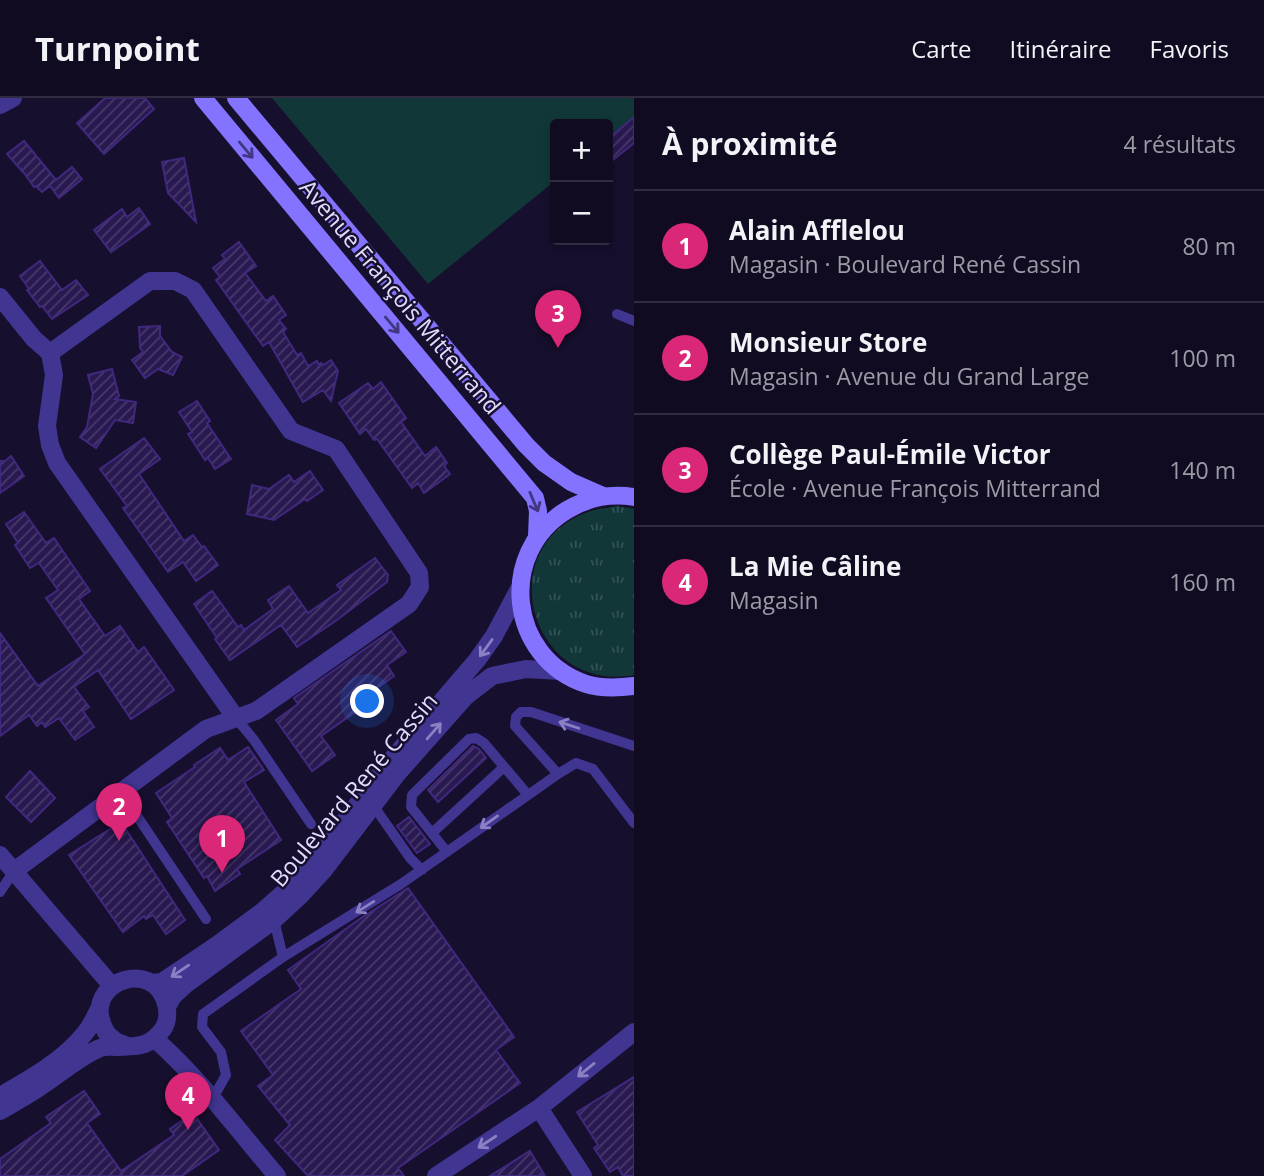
<!DOCTYPE html>
<html lang="fr">
<head>
<meta charset="utf-8">
<style>
	:root { --surface:#110b22; --page:#1a142a; --text:#f1f3f6; --muted:#9c9ba5; --line:#302b40; --accent:#db2777 }
	body { margin:0; font-family:"Open Sans",sans-serif; background:var(--page); color:var(--text) }
	.controls { position:absolute; right:21px; top:21px; display:grid; overflow:hidden; border-radius:7px; box-shadow:0 4px 10px #0003 }
	.controls button { width:63px; height:63px; display:grid; place-items:center; padding:0; border:0; border-bottom:2px solid var(--line); background:var(--surface); color:var(--text); font:35px sans-serif }
	.you { position:absolute; left:368px; top:604px; width:24px; height:24px; margin:-18px; border:5px solid #fff; border-radius:50%; background:#1a73e8; box-shadow:0 0 0 10px #1a73e833 }
	.badge { display:grid; place-items:center; width:46px; height:46px; border-radius:50%; background:var(--accent); color:#fff; font-size:23px; font-weight:700 }
	.pin { position:absolute; translate:-50% -58px; filter:drop-shadow(0 2px 4px #0008) }
	.pin::after { content:''; position:absolute; top:37px; width:24px; height:21px; background:inherit; clip-path:polygon(0 0,100% 0,50% 100%) }
	.list { margin:0; padding:0; list-style:none }
	h2 { display:flex; justify-content:space-between; align-items:center; height:91px; margin:0; padding:0 28px; font-size:30px }
	h2 small { font-size:23px; font-weight:400; color:var(--muted) }
	.list li { display:grid; grid-template-columns:46px 1fr auto; gap:21px; align-items:center; box-sizing:border-box; height:112px; padding:0 28px; border-top:2px solid var(--line) }
	.list b { display:block; font-size:26px; white-space:nowrap }
	.list p { margin:0; font-size:23px; white-space:nowrap; color:var(--muted) }
	.list em { font-size:23px; font-style:normal; color:var(--muted) }
	.map { position:relative; flex:none; width:634px; height:1078px; overflow:hidden }
	header { display:flex; align-items:center; gap:42px; box-sizing:border-box; height:98px; padding:0 35px; background:var(--surface); border-bottom:2px solid var(--line) }
	header strong { font-size:33px }
	nav { display:flex; gap:38px; margin-inline-start:auto; font-size:24px }
	main { display:flex }
	aside { flex:1; background:var(--surface) }
	.map>svg:first-child { display:block }
</style>
</head>
<body>
<header>
<strong>Turnpoint</strong>
<nav><a>Carte</a><a>Itinéraire</a><a>Favoris</a></nav>
</header>
<main>
<div class="map">
<svg width="634" height="1078" viewBox="0 0 634 1078">
	<defs>
		<pattern id="grass-tufts" width="24" height="20" patternUnits="userSpaceOnUse" patternTransform="scale(1.75)"><rect width="24" height="20" fill="#113739"/><path d="M3 7l-1-3M5 7V3M7 7l1-3M15 17l-1-3M17 17v-4M19 17l1-3" fill="none" stroke="#345357"/></pattern>
		<pattern id="building-hatch" width="6" height="6" patternUnits="userSpaceOnUse" patternTransform="scale(1.75)"><rect width="6" height="6" fill="#291951"/><path d="M-1 1l2-2M0 6l6-6M5 7l2-2" fill="none" stroke="#483a6b"/></pattern>
	</defs>
	<rect width="100%" height="100%" fill="#170f2e"/>
	<!-- grass -->
	<path fill="url(#grass-tufts)" d="M617 408 634 411V577C529 596 489 446 591 413 599 410 609 410 617 408Z"/>
	<!-- park -->
	<path fill="#113739" d="M272 0H634V19L608 41V26H555V83L428 186Z"/>
	<!-- building -->
	<path fill="url(#building-hatch)" stroke="#41287f" stroke-width="2" d="M105 0H145L154 11 104 56 77 25Z
		M634 19V45L608 66V41Z
		M24 43 56 82 72 69 82 81 59 100 50 88 42 94 36 88 34 89 22 72V73L7 56Z
		M184 60 196 124 168 95 162 64Z
		M139 110 150 126 111 154 94 132 122 111 127 119Z
		M239 144 256 168 245 175 266 203 273 198 286 217 279 222 286 231 283 234 297 257 301 255 308 268 317 263 319 267 321 265 323 267 331 262 338 273 331 303 323 292 303 304 269 244 263 248 216 182 220 179 213 170 225 161 222 157Z
		M40 163 62 192 76 182 88 197 52 221 42 208 40 209 27 192 29 191 20 178Z
		M160 228V238L172 254 182 259 173 277 158 271 145 280 132 262 143 254 140 250 139 229Z
		M112 271 119 298 115 301 136 304 133 325 115 322 96 350 80 339 87 329 93 296 88 277Z
		M381 284 406 320 401 324 425 358 436 349 447 365 444 368 450 376 424 395 418 385 412 390 377 341 374 342 366 331 360 336 339 305 368 285 373 291Z
		M197 303 210 323 207 325 231 361 215 371 208 360 205 362 188 336 192 334 179 314Z
		M144 340 160 361 139 376 184 443 193 437 202 449 204 448 218 467 196 483 183 464 168 474 123 410 127 408 100 371Z
		M11 358 24 378 0 395V363H5Z
		M310 373 323 392 307 403 305 401 274 422 247 416 252 387 269 391 289 377 294 384Z
		M24 414 46 445 54 440 90 493 79 501 105 538 120 528 138 554 144 549 174 592 131 621 98 572 74 589 89 609 83 613 94 629 75 642 59 620 45 629 42 624 37 628 29 617 0 638V535L38 588 85 556 46 500 58 492 39 465 30 470 15 447 18 445 6 426Z
		M375 460 388 477 387 484 337 522 297 549 281 527 230 562 215 541 217 540 194 506 212 493 238 529 241 527 244 532 273 511 268 502 289 488 308 515 341 492 337 487Z
		M391 533 406 554 387 567 394 578 360 602 364 608 321 638 335 657 312 673 276 622 298 606 294 600Z
		M473 648 479 651 486 660 438 704 428 692Z
		M248 649 264 672 244 684 281 742 237 771 240 776 215 793 207 778 204 780 167 724 172 720 156 695 195 669 194 667 220 650 228 662Z
		M30 673 55 700 31 724 6 699Z
		M409 719 430 746 417 755 397 728Z
		M121 724 185 822 166 836 153 817 146 821 144 818 123 834 69 757Z
		M408 790 514 939 496 952 520 985 398 1070 404 1078H308L275 1042 290 1027 258 988 273 977 241 933 301 891 288 872 361 820Z
		M634 979V1078H623L618 1069 610 1074 594 1050 598 1047 577 1014Z
		M84 993 100 1016 87 1025 121 1073 174 1037 170 1031 193 1015 219 1052 182 1078H0V1061L51 1025 46 1019Z
		M530 1053 545 1078H490Z"/>
	<g fill="none" stroke-linecap="round" stroke-linejoin="round">
		<!-- service -->
		<path stroke="#413592" stroke-width="10" d="M617 216 634 223
			M235 619 254 642 311 726
			M558 676 515 628 516 619 521 614H531L634 648
			M121 694 206 821
			M373 707 410 760 422 772
			M432 735 504 669
			M447 754 411 709 412 697 469 641 476 640 484 645 528 697
			M0 794 14 773
			M274 822 283 859 401 786 558 676 576 665 593 671 634 725
			M213 1000 226 977 221 954 202 929 203 916 283 859"/>
		<!-- minor -->
		<path stroke="#413592" stroke-width="18" d="M0 7 13 0
			M0 199 34 241 50 255
			M0 757 112 888
			M14 773 206 631 256 613 409 506 420 489 419 475 336 351 291 333 193 192 175 183H150L50 255 54 277 47 328 50 347 57 365 235 619
			M155 941C201 982 237 1031 277 1078
			M539 1010 583 1078
			M436 1078 539 1010 634 934"/>
		<!-- tertiary -->
		<path stroke="#413592" stroke-width="18" d="M151 885 162 884 217 847 263 813 290 789 313 765 387 667 477 562 494 538 519 491
			M167 909 173 898 185 887 274 822 300 798 323 773 397 676 466 598 492 578 526 571 561 573
			M0 998C30 981 64 962 85 935 91 928 95 919 99 911
			M0 1013C12 1006 25 999 37 991 58 978 77 960 100 950 105 948 110 949 116 949 137 948 149 950 163 931 169 922 168 910 164 900 150 865 95 881 100 918 102 927 105 936 113 941 116 944 123 946 127 948"/>
		<!-- secondary -->
		<path stroke="#8373ff" stroke-width="18" d="M203 0 535 400 538 413 537 438
			M236 0 526 347 544 365 571 384 603 398
			M634 399C611 395 587 400 567 412 497 454 508 560 586 586 602 591 618 590 634 588"/>
	</g>
	<!-- one-way arrows -->
	<defs><path id="oneway-shaft" d="M-6 0H5M1.5-3L5.5 0L1.5 3" fill="none" stroke-width="1.6" stroke-linecap="round" stroke-linejoin="round" transform="scale(1.75)"/></defs>
	<g stroke="#423782">
		<use href="#oneway-shaft" transform="translate(246 52) rotate(50)"/>
		<use href="#oneway-shaft" transform="translate(392 227) rotate(50)"/>
		<use href="#oneway-shaft" transform="translate(534 404) rotate(67)"/>
	</g>
	<g stroke="#8a80c3">
		<use href="#oneway-shaft" transform="translate(486 550) rotate(126)"/>
		<use href="#oneway-shaft" transform="translate(569 627) rotate(-162)"/>
		<use href="#oneway-shaft" transform="translate(434 633) rotate(-49)"/>
		<use href="#oneway-shaft" transform="translate(489 724) rotate(145)"/>
		<use href="#oneway-shaft" transform="translate(365 809) rotate(148)"/>
		<use href="#oneway-shaft" transform="translate(180 873) rotate(146)"/>
		<use href="#oneway-shaft" transform="translate(586 972) rotate(141)"/>
		<use href="#oneway-shaft" transform="translate(487 1044) rotate(147)"/>
	</g>
	<g text-anchor="middle" stroke-width="5" stroke-linejoin="round" paint-order="stroke">
		<!-- street labels -->
		<g font-size="23" fill="#e3dcff" stroke="#170f2e">
			<text transform="translate(400 199) rotate(50)" y="8">Avenue François Mitterrand</text>
			<text transform="translate(354 692) rotate(-50)" y="8">Boulevard René Cassin</text>
		</g>
	</g>
</svg>
<div class="controls">
<button>+</button>
<button>−</button>
</div>
<div class="you"></div>
<div class="pin badge" style="left:222px;top:775px">1</div>
<div class="pin badge" style="left:119px;top:743px">2</div>
<div class="pin badge" style="left:558px;top:250px">3</div>
<div class="pin badge" style="left:188px;top:1032px">4</div>
</div>
<aside>
<h2>À proximité<small>4 résultats</small></h2>
<ul class="list">
<li><span class="badge">1</span><div><b>Alain Afflelou</b><p>Magasin · Boulevard René Cassin</p></div><em>80 m</em></li>
<li><span class="badge">2</span><div><b>Monsieur Store</b><p>Magasin · Avenue du Grand Large</p></div><em>100 m</em></li>
<li><span class="badge">3</span><div><b>Collège Paul-Émile Victor</b><p>École · Avenue François Mitterrand</p></div><em>140 m</em></li>
<li><span class="badge">4</span><div><b>La Mie Câline</b><p>Magasin</p></div><em>160 m</em></li>
</ul>
</aside>
</main>
</body>
</html>
